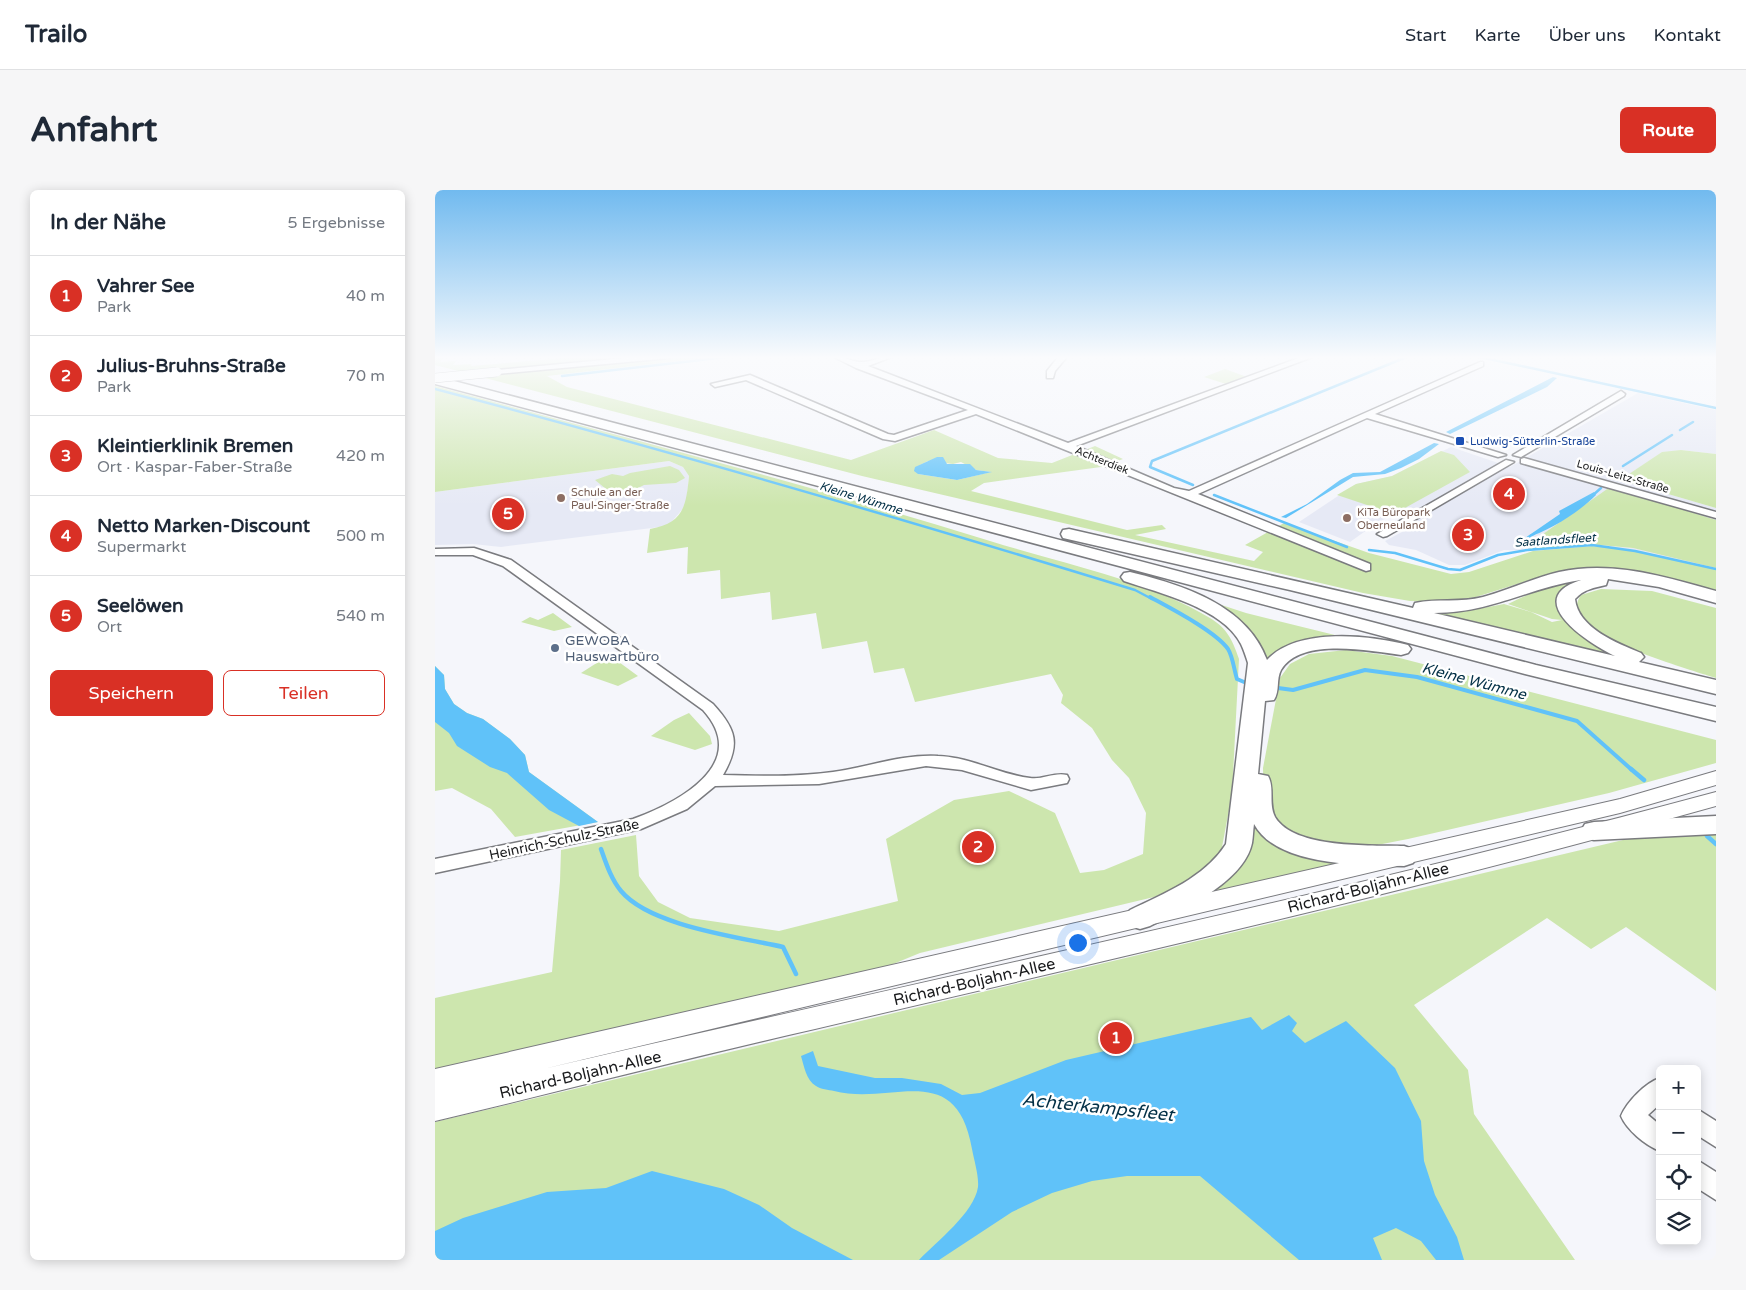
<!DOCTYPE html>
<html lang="de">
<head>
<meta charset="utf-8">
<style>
	:root { --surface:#fff; --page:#f6f6f7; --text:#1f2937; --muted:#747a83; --line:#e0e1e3; --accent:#d93025 }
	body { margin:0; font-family:"Varela Round",sans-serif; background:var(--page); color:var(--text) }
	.controls { position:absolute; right:15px; bottom:15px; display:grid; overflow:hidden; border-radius:8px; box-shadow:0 2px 12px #0003 }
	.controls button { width:45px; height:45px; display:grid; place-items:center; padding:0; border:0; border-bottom:1px solid var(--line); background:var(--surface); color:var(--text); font:25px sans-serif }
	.you { position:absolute; left:642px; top:752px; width:18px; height:18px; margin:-12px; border:4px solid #fff; border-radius:50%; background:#1a73e8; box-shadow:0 0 0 8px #1a73e833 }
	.badge { display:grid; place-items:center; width:32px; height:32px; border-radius:50%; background:var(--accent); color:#fff; font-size:16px; font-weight:700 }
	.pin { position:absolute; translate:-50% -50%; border:2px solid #fff; box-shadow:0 1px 5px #0006 }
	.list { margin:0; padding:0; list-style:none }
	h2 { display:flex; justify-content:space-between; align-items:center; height:65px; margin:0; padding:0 20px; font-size:21px }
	h2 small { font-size:16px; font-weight:400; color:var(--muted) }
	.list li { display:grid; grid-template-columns:32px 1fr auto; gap:15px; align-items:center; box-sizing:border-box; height:80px; padding:0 20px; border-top:1px solid var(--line) }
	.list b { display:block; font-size:19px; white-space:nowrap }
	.list p { margin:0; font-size:16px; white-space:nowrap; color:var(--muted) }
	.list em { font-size:16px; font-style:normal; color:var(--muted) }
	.actions { display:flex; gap:10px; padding:15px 20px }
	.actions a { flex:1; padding:11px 0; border:1px solid var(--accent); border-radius:8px; text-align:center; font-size:18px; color:var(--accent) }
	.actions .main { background:var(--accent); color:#fff }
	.icon { flex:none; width:28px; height:28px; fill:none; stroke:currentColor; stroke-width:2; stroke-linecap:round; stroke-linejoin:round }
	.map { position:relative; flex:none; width:1281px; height:1070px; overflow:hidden; border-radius:8px }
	header { display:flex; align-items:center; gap:30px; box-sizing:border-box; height:70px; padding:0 25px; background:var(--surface); border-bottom:1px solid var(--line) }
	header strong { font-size:24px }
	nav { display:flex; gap:28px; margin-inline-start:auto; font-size:18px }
	.intro { display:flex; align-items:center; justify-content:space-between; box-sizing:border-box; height:120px; padding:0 30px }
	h1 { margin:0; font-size:35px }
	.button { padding:12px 22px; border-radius:8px; background:var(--accent); color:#fff; font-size:18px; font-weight:700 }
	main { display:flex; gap:30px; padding:0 30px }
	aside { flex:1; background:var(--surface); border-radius:8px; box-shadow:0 2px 12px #0003 }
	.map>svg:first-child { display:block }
</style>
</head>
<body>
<header>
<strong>Trailo</strong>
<nav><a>Start</a><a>Karte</a><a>Über uns</a><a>Kontakt</a></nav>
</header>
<div class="intro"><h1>Anfahrt</h1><a class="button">Route</a></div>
<main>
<aside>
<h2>In der Nähe<small>5 Ergebnisse</small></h2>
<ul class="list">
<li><span class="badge">1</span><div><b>Vahrer See</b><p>Park</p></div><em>40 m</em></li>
<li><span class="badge">2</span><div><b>Julius-Bruhns-Straße</b><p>Park</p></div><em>70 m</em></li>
<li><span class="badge">3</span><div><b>Kleintierklinik Bremen</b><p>Ort · Kaspar-Faber-Straße</p></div><em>420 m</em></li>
<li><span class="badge">4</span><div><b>Netto Marken-Discount</b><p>Supermarkt</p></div><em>500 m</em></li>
<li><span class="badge">5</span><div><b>Seelöwen</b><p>Ort</p></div><em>540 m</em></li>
</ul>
<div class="actions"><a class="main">Speichern</a><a>Teilen</a></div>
</aside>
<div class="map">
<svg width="1281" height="1070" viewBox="0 0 1281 1070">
	<rect width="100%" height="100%" fill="#f5f6fb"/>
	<!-- built -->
	<path fill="#e6e9f5" d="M1203 203 1281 220V264L1246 260 1186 290 1281 318V333H1126L1091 356 1096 359 1153 354 1198 358 1246 368 1281 378V379L1199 360 1157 356 1098 361 1069 360 1030 375H1014L981 360 954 355 950 351 986 332 961 324 943 332 915 352 864 332 921 294 957 286 1016 257 1075 277Z
		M234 271 248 277 254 286 251 315 233 336 66 357 38 354 0 355V302Z"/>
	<!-- green -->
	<path fill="#cde6ae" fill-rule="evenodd" d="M10 166 5 172 21 171 18 175 37 174 36 176 152 166H275L276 167 112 186 132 197 416 270 499 240 563 268 617 273 660 256 688 269 666 277 549 293 536 301 692 340 727 335 731 339 700 345 819 371 828 362 810 355 849 333 934 363 1016 384 1034 382 1098 361 1157 356 1199 360 1281 379V404L1146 379 1111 385 1041 407 1008 412 975 411 928 403 427 286 0 175V167ZM493 271 518 274 526 272 541 280 556 282 522 290 483 284 485 275Z
		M790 179 812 187 791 194 769 187Z
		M0 196C185 246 371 294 555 351 623 372 715 391 775 428 792 438 798 451 804 469L797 604 784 673 757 692 719 707 485 763 446 779 0 880V808L117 782 125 691 126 660 201 645 204 686 223 712 255 728 344 741 463 711 451 649 519 610 574 601 620 623 645 683 669 680 708 664 711 623 694 588 677 570 657 538 626 513 628 505 616 484 480 512 469 478 439 483 432 451 387 459 381 423 337 430 335 402 286 409 285 380 252 384 253 357 212 363 215 339C249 333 251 316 254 286L248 277 234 271 0 302Z
		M1246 260 1281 264V318L1185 290 1227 262Z
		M1006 261 1019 265 1035 282 959 324 902 305 921 294 957 286Z
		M235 276 244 280 250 288 241 293 209 295 199 300 186 301 171 299 160 290 177 284 188 286 195 283Z
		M1175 297 1281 330V378L1198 358 1153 354 1096 359 1091 356Z
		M1154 389C1105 403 1126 430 1155 452 1167 460 1183 466 1197 472L991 424 1027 422 1069 414 1096 422 1117 432 1127 430 1117 429 1073 414C1102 400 1121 391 1154 389Z
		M1166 399 1217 401 1281 418V488C1249 478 1172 455 1150 432 1141 424 1139 415 1146 405Z
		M762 407 811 423 912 448 833 473 820 450Z
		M118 423 137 437 119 441 86 432 95 427 103 430Z
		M911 460 957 466 1281 550V573L1174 603 973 649 937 656H872L829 621 828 578 845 488 855 474 874 464Z
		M171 467 175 469 177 467 203 486 183 496 146 483Z
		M0 476 9 485 10 499 19 514 32 523 48 529 75 549 90 565 94 582 163 632 80 647 56 619 17 598 0 601Z
		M254 523 275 546 277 554 260 560 216 546 239 530Z
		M816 625 824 640 846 657 929 667 762 707Z
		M1260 644 1281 645V801L1191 737 1156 759 1112 728 979 815 1033 880 1039 924 1140 1070H0V932L1188 650 1215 645Z"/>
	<!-- water -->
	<path fill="#60c2f9" d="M1118 187 1122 188 1112 197 1015 244 1011 242Z
		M999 253 1004 254 984 269 966 278 950 284 918 287 851 328 846 327 872 314 905 290 918 283 945 282Z
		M502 267H508L512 274H535L541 280 557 282 522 290 483 284 479 281 480 277Z
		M1159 302 1161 305C1144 322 1115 341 1090 348L1125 324 1124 321Z
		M0 476 9 485 10 499 19 514 32 523 48 529 75 549 90 565 94 582 163 632 144 636 114 620 72 583 55 577 22 556 14 543 0 532Z
		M854 825 862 833 857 841 870 853 911 831 960 878 986 931 989 971 1000 1005 1022 1047 1029 1070H1001L986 1051 961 1038 938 1048 947 1070H864L765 986H692L657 991 617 1003 577 1022 504 1070H484C502 1051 539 1023 543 997 544 986 539 970 537 959 521 868 457 916 399 901 394 900 385 899 381 896 371 890 369 876 366 866L378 861 383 876 440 888H467L506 894 527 905 545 903 631 870 816 827 827 840Z
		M217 981 289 999 324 1015 357 1038 418 1070H0V1041L28 1028 112 1002 171 998Z"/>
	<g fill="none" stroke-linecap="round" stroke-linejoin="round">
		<!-- stream-far2 -->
		<path stroke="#60c2f9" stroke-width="2.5" d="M370 166H380
			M1040 166 1281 218
			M127 186 300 166
			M0 199C235 261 468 329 700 400L717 409
			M1245 240 1258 232
			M1188 276 1237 245
			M758 295 715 277 717 271 974 166
			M779 305 912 357
			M1157 306 1166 298
			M1099 344 1095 346 1100 359
			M934 360 960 363 1013 379 1025 380 1063 365 1092 360 1157 355 1200 361 1281 379"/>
		<!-- stream-far1 -->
		<path stroke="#60c2f9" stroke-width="4" d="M715 407C735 418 780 441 793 459 798 467 799 480 802 489L809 492
			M843 498 858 500 930 480 982 487 1142 531 1197 580"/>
		<!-- stream -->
		<path stroke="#60c2f9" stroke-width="4.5" d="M1196 579 1209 590
			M1272 646 1281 654
			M166 659C171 673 176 689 186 701 215 736 304 747 348 757L361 784"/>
		<defs>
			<path id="minor" d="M211 166H239L235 168 62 184 58 182 62 180Z
				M397 166C408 166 420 173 428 172 439 171 447 166 459 166L433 176 633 253 869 166H880L641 256 739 298 754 301 1045 172H1048V176L940 224 1071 265 1063 267 932 228 763 304 935 374V380L931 381 541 224 460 251 448 249 311 190 280 197 276 194 315 185 453 244 459 245 533 220 421 178Z
				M624 166 631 168 620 181 618 188H612V181Z
				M1186 201 1190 204 1189 206 1086 267 1078 265Z
				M1089 268 1281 322V328L1086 273V269Z
				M1071 270 1079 272 952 346 948 347 942 344Z
				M39 358 76 370 278 514C301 539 306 554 288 585 325 586 362 587 398 582 433 577 467 564 503 566 535 567 563 584 595 588 607 590 619 582 632 585L634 589 632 593 596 600 527 580 491 576 384 594 280 596 252 619 206 639 0 683V669L198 629C242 613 317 574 268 520L68 376 38 365H0V359Z
				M1225 888V914L1213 925 1225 935V961C1210 955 1192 940 1186 926 1192 912 1210 893 1225 888Z
				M1262 919 1281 931V957L1262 945Z
				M1262 970 1281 982V1010L1262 998Z"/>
			<path id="major" d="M1281 581V595L1185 623 108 879C499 788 893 707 1281 602V616C983 700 681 768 380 839 253 868 127 901 0 931V879L1185 609Z"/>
			<path id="highway" d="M0 186 1101 475 1281 517V531L1090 484 0 194Z
				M634 339 978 418 980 413C1002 408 1026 413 1048 407 1074 400 1098 388 1124 382 1177 370 1231 387 1281 401V413L1224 397 1173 389 1171 395C1159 398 1149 399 1140 409 1143 438 1182 453 1206 463L1209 467 1204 472 1281 490V504L855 400 628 348 626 344 628 340ZM1146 390C1085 409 1154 454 1180 466L999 423C1056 423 1093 398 1146 390Z
				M695 382C748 395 812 415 832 470 862 437 934 445 973 455L976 459 973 463 966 465C934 461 866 447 846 480 841 489 845 501 839 510L830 511 823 584 833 586C840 598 833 613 840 627 859 659 936 655 969 656L978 659 982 666 978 673 969 676C927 675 842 677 819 634 818 641 818 647 817 653 809 692 747 720 715 736L705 739 695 736 691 728 695 720C730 703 769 688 791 654L813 473C811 467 809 460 806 454 788 418 724 403 689 391L686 387 689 383Z
				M1281 626V644L1159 650 1150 648 1146 641 1150 634 1159 632Z"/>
		</defs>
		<!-- minor casing -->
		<use href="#minor" stroke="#7a7b7f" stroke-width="3"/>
		<!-- major casing -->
		<use href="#major" stroke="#7a7b7f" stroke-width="2"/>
		<!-- highway casing -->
		<use href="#highway" stroke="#7a7b7f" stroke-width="3"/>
		<!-- minor -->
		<use href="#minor" fill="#fff" fill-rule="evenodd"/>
		<!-- major -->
		<use href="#major" fill="#fff" fill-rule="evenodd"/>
		<!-- highway -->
		<use href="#highway" fill="#fff" fill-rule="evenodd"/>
		<defs>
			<path id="minor-bridge" d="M0 188 62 182"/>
		</defs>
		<!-- minor-bridge casing -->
		<use href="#minor-bridge" stroke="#7a7b7f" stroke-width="10" stroke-linecap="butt"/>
		<!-- minor-bridge -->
		<use href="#minor-bridge" stroke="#fff" stroke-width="9"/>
	</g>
	<!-- sky -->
	<linearGradient id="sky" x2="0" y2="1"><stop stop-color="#71baef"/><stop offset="0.53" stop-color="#fafbfd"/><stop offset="1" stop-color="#fafbfd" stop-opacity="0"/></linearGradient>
	<rect width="1281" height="316" fill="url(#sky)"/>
	<!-- markers -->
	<rect fill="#1a4fb4" stroke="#fff" stroke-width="2" x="1020" y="246" width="10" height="10" rx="2.5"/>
	<g fill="#8d6e63" stroke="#fff" stroke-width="2">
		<circle cx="126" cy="308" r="5"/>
		<circle cx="912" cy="328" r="5"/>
	</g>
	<circle fill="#5c6f8a" stroke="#fff" stroke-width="2" cx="120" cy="458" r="5"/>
	<g text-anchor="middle" stroke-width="5" stroke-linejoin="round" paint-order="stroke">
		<!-- far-transit labels -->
		<g font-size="11" fill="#164399" stroke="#fff" text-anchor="start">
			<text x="1035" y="255">Ludwig-Sütterlin-Straße</text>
		</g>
		<!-- far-street labels -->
		<g font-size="11" fill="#1b1c1e" stroke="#fff">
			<text transform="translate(667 270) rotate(22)" y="4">Achterdiek</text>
			<text transform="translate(1188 286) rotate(16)" y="4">Louis-Leitz-Straße</text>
		</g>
		<!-- far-education labels -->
		<g font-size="11" fill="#785e54" stroke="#fff" text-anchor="start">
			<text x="136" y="306">Schule an der<tspan x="136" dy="13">Paul-Singer-Straße</tspan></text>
			<text x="922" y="326">KiTa Büropark<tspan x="922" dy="13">Oberneuland</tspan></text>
		</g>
		<!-- far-water labels -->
		<g font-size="12" font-style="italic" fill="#033046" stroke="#fff">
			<text transform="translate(426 308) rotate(17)" y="4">Kleine Wümme</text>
			<text transform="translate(1120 350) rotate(-4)" y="4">Saatlandsfleet</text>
		</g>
		<!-- service labels -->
		<g font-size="14" fill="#4e5e75" stroke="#fff" text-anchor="start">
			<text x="130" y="455">GEWOBA<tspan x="130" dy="16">Hauswartbüro</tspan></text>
		</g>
		<!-- street labels -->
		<g font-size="14" fill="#1b1c1e" stroke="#fff">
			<text transform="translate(129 649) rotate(-12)" y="5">Heinrich-Schulz-Straße</text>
		</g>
		<!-- water labels -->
		<g font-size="15" font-style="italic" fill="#033046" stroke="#fff">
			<text transform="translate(1039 491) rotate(15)" y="5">Kleine Wümme</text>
		</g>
		<!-- near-street labels -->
		<g font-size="16" fill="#1b1c1e" stroke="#fff">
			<text transform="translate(933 697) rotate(-14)" y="6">Richard-Boljahn-Allee</text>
			<text transform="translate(539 791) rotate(-13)" y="6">Richard-Boljahn-Allee</text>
			<text transform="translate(145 884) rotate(-13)" y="6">Richard-Boljahn-Allee</text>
		</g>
		<!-- near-water labels -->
		<g font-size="18" font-style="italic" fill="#033046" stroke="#fff">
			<text transform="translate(663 917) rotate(6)" y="6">Achterkampsfleet</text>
		</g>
	</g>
</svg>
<div class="controls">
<button>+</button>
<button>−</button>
<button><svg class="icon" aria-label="locate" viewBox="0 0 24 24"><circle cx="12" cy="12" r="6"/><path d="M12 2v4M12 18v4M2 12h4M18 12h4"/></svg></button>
<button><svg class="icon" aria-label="layers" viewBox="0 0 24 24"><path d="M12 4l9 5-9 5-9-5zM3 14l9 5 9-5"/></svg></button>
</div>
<div class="you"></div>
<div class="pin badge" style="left:681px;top:848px">1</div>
<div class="pin badge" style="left:543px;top:657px">2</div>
<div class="pin badge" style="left:1033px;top:345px">3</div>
<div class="pin badge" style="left:1074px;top:304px">4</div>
<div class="pin badge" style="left:73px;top:324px">5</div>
</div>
</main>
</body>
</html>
